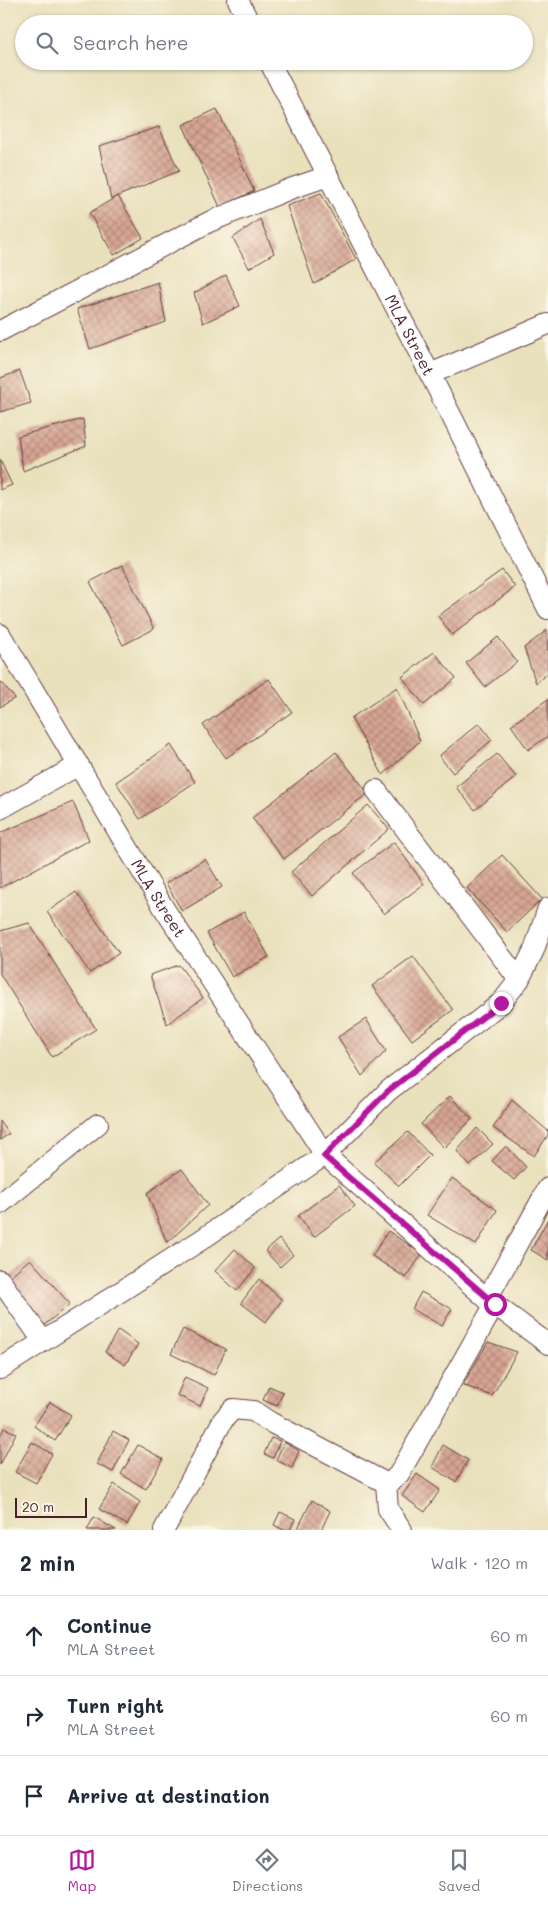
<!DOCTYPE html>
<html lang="en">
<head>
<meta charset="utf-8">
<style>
	:root { --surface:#fff; --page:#f2f2f3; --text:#1f2937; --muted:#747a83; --line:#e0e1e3; --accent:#b5179e }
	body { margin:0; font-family:Mali,sans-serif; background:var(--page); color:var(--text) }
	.scale { position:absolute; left:15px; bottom:12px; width:72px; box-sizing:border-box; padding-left:5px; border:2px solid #4a1f2b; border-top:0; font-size:14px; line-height:18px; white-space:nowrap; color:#4a1f2b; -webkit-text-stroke:4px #fcf5e5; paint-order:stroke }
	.stop { position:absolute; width:15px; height:15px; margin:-11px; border:4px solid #b5179e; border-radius:50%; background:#fff }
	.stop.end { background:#b5179e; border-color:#fff; box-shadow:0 1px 5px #0008 }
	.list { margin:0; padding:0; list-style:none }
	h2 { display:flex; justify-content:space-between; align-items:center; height:65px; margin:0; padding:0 20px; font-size:21px }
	h2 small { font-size:16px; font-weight:400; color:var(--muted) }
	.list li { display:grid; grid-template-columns:32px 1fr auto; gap:15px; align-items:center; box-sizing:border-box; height:80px; padding:0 20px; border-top:1px solid var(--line) }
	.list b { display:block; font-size:19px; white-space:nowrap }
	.list p { margin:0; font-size:16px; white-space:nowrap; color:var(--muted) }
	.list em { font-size:16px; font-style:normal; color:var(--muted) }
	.icon { flex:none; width:28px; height:28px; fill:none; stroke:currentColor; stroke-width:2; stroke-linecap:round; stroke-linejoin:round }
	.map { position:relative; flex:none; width:548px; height:1530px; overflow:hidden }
	.search { position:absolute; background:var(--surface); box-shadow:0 1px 4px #0004; left:15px; right:15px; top:15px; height:55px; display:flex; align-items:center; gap:12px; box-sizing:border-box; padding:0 18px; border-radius:28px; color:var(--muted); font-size:19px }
	.sheet { height:305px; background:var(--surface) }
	nav { display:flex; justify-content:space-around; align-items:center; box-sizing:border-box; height:70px; border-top:1px solid var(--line); background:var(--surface); font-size:14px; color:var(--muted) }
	nav a { display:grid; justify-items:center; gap:2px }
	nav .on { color:var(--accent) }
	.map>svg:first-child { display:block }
</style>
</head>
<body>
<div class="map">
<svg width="548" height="1530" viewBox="0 0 548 1530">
	<defs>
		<pattern id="building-cross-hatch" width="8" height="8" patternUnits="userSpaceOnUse" patternTransform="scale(1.25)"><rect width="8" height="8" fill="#d7a593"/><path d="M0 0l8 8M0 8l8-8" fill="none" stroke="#b08678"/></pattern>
	</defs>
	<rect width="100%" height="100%" fill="#fcf5e5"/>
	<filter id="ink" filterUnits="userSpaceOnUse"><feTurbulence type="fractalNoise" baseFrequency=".02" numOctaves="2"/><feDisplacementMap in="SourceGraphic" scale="10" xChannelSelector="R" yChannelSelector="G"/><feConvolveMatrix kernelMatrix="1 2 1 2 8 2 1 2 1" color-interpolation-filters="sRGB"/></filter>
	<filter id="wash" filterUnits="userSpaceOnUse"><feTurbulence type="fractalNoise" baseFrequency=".0096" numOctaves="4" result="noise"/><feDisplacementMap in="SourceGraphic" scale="20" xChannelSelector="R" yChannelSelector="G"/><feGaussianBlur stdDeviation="1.12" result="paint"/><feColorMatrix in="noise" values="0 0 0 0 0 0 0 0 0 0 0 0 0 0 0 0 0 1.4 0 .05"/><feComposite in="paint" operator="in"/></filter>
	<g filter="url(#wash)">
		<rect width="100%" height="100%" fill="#e9e0bc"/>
		<g id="blocks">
			<!-- building -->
			<path fill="url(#building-cross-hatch)" d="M217 109 254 191 220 207 183 125Z
				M159 127 179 171 118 196 143 238 114 255 89 213 118 196 111 199 99 146Z
				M321 193 356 259 314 284 287 206Z
				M260 219 274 253 249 268 233 238Z
				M226 275 240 306 203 323 194 293Z
				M158 282 166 322 90 349 77 309Z
				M20 371 31 403 0 412V378Z
				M83 419 86 446 23 471 18 436Z
				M0 460 12 485 0 490Z
				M122 565 154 629 123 645 90 582Z
				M502 570 515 587 452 635 438 616Z
				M547 630 548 673 536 683 524 648Z
				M498 637 517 662 485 687 466 663Z
				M434 652 456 678 424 705 402 677Z
				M269 679 292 712 226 758 203 725Z
				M0 681 15 698 0 707Z
				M397 687 420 741 383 775 351 718Z
				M548 699V736L528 750 511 725Z
				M479 723 492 740 453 773 439 756Z
				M171 745 195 782 140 819 116 782Z
				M336 752 368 793 284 859 252 818Z
				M497 754 516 777 475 810 456 787Z
				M73 802 89 840 0 888V833Z
				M368 805 389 829 312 896 291 872Z
				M394 842 424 884 384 914 353 873Z
				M502 855 542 899 507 932 467 888Z
				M205 859 222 887 182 911 166 883Z
				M76 892 119 953 90 973 47 912Z
				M244 912 269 957 232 977 207 933Z
				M29 923 96 1029 52 1057 0 974V931Z
				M413 956 453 1010 412 1040 372 986Z
				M179 965 203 998 167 1024 150 975Z
				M366 1019 386 1051 362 1076 338 1037Z
				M450 1096 472 1119 444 1148 421 1124Z
				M512 1100 548 1131V1135L534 1156 493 1128Z
				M0 1121 9 1134 0 1140Z
				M477 1128 493 1144 470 1166 457 1151Z
				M408 1132 430 1155 399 1186 374 1162Z
				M506 1146 526 1167 514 1180 492 1161Z
				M182 1169 208 1205 167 1243 147 1193Z
				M452 1178 497 1210 476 1245 427 1215Z
				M339 1185 355 1206 314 1237 298 1216Z
				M548 1219V1260L531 1250Z
				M388 1231 422 1254 406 1278 372 1256Z
				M279 1239 293 1255 280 1267 265 1251Z
				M235 1249 255 1268 237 1291 215 1271Z
				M30 1259 70 1304 42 1327 2 1283Z
				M259 1279 282 1300 266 1322 241 1303Z
				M421 1292 452 1309 442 1326 412 1309Z
				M183 1329 226 1349 214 1375 171 1354Z
				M118 1330 138 1344 125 1365 105 1352Z
				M488 1342 517 1352 492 1396 463 1385Z
				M185 1377 208 1388 200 1406 177 1395Z
				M269 1386 283 1392 277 1406 263 1400Z
				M50 1402 71 1415 55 1441 34 1426Z
				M4 1428 16 1433 0 1465V1436Z
				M113 1431 129 1440 113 1472 97 1464Z
				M271 1438 280 1441 273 1458 264 1454Z
				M32 1442 52 1454 36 1483 15 1472Z
				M284 1442 299 1451 292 1468 276 1460Z
				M138 1445 163 1459 146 1489 121 1474Z
				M443 1445 468 1460 456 1482 432 1467Z
				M417 1474 440 1490 425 1512 402 1496Z
				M114 1484 140 1502 127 1525 99 1509Z
				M312 1500 330 1511 321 1530H297Z
				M280 1512 295 1519 290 1530H284L274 1525Z
				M94 1517 116 1530H87Z"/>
		</g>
	</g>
	<g filter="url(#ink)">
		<use href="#blocks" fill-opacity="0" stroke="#623c41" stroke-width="1"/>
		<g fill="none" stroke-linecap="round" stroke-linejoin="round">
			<defs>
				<g id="minor">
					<path d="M238 0 250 24"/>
					<path id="s1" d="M269 61 452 417 548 609"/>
					<path d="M0 331 209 222 290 189 328 176"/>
					<path d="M430 374 548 324"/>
					<path id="s2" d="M0 634 165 910 325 1155 201 1240 0 1369"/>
					<path d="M376 790 519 980"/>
					<path d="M0 809 79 765"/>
					<path d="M548 908 534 950 519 980 501 1003 388 1091 325 1155 487 1299 548 1344"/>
					<path d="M0 1204 98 1124"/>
					<path d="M0 1280 43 1341"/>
					<path d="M487 1299 548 1188"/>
					<path d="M386 1483 388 1509 402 1530"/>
					<path d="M164 1530 223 1420 233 1409 253 1411 270 1422 386 1483 392 1481 399 1474 495 1304"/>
				</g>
			</defs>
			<!-- minor casing -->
			<use href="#minor" stroke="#623c41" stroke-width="22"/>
			<!-- minor -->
			<use href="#minor" stroke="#fff" stroke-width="20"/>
		</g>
	</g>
	<g fill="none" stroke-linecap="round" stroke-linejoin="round" filter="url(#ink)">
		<!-- route -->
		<path stroke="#b5179e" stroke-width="6" d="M495 1304 324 1156 388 1091 501 1003"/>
	</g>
	<g text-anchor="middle" stroke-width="4" stroke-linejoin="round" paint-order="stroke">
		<!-- street labels -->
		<g font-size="16" fill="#4a1f2b" stroke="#fcf5e5">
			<text dy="6" stroke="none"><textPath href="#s1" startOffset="308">MLA Street</textPath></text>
			<text dy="6" stroke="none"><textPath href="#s2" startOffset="308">MLA Street</textPath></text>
		</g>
	</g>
</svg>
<div class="scale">20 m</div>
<div class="stop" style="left:495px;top:1304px"></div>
<div class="stop end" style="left:501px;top:1003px"></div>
<div class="search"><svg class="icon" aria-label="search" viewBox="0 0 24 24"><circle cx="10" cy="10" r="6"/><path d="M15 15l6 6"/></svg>Search here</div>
</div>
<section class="sheet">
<h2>2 min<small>Walk · 120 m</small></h2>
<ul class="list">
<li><svg class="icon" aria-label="ahead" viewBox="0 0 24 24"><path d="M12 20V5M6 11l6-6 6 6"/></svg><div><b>Continue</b><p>MLA Street</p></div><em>60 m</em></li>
<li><svg class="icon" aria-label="right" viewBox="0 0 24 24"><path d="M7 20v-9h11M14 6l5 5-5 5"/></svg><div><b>Turn right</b><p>MLA Street</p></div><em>60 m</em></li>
<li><svg class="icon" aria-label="arrive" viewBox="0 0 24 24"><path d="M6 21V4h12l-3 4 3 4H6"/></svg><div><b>Arrive at destination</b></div></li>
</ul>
</section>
<nav>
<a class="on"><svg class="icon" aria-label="map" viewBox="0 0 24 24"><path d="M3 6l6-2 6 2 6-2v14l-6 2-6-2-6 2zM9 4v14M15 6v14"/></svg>Map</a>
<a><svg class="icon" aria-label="directions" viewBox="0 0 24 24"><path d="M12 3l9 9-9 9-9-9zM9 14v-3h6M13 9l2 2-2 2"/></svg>Directions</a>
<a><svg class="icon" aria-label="saved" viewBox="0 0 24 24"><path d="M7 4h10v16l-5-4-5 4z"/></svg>Saved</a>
</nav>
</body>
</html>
